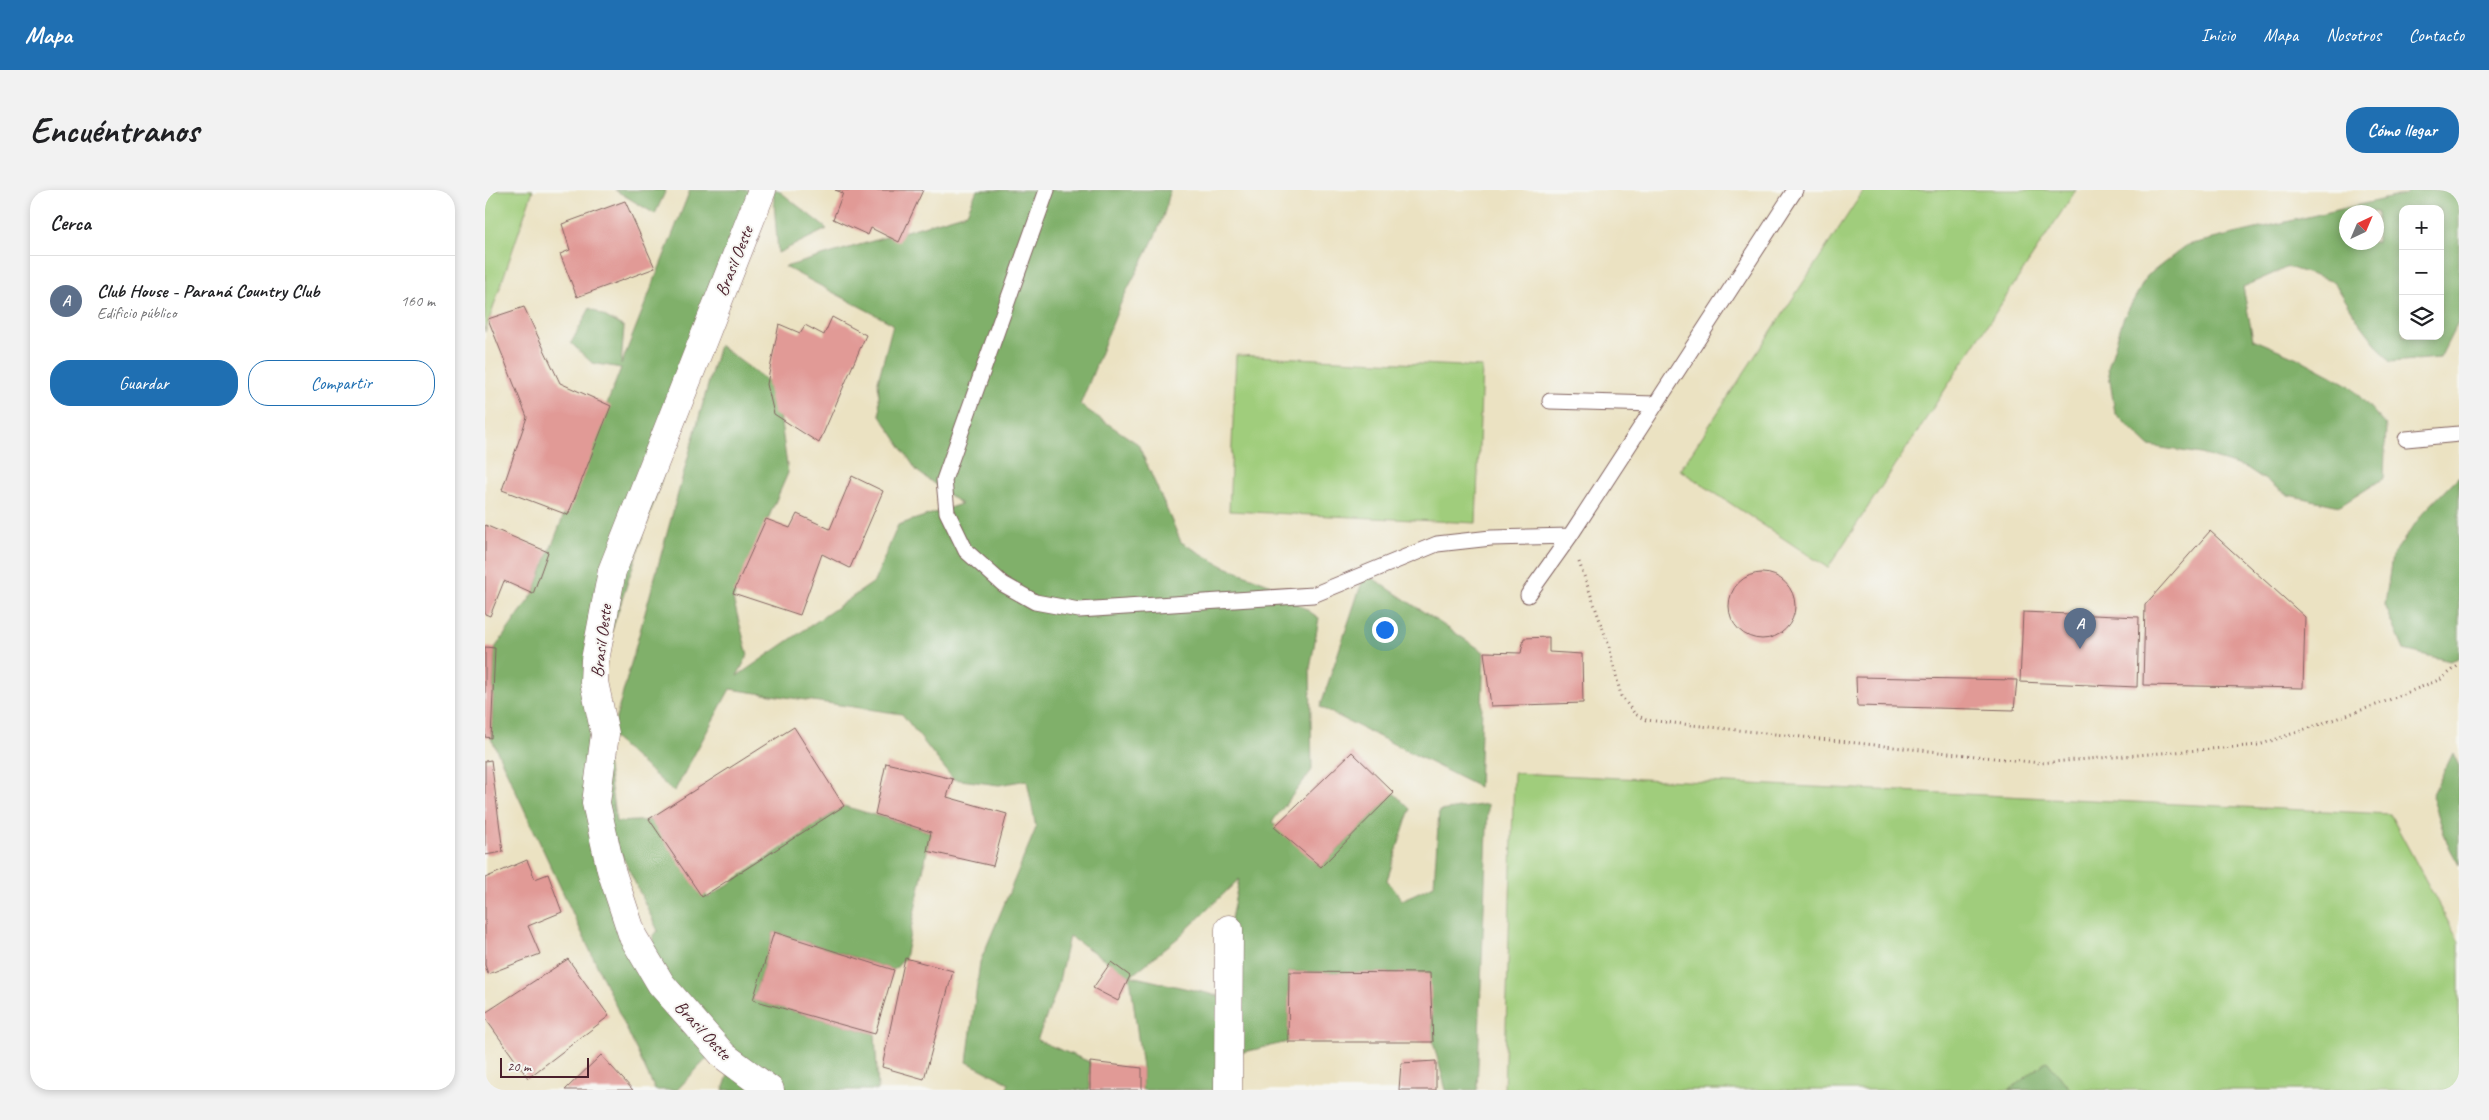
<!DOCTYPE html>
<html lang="es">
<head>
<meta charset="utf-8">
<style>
	:root { --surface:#fff; --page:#f2f2f2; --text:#202124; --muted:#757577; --line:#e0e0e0; --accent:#1f6fb2 }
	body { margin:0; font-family:Caveat,sans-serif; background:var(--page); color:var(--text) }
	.controls { position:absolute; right:15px; top:15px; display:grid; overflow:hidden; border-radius:10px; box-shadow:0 2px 8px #0003 }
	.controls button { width:45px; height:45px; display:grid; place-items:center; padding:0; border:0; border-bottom:1px solid var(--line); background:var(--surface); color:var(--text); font:25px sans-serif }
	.compass { position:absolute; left:1854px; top:15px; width:45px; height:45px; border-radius:50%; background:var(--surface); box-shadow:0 2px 8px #0003; rotate:44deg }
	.scale { position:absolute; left:15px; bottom:12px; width:89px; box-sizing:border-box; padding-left:5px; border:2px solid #4a1f2b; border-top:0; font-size:14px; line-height:18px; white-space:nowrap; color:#4a1f2b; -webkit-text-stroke:4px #f6f6f2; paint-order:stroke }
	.you { position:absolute; left:899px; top:439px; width:18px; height:18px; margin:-12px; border:4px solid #fff; border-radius:50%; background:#1a73e8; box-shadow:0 0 0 8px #1a73e833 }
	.badge { display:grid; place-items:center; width:32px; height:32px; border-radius:50%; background:var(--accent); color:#fff; font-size:16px; font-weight:700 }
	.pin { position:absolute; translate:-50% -41px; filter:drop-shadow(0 1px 2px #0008) }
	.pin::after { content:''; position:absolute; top:26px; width:18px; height:15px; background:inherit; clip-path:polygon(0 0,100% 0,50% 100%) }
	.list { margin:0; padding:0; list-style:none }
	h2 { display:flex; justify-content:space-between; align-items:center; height:65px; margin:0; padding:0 20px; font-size:21px }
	h2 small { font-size:16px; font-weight:400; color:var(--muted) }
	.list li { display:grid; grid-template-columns:32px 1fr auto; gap:15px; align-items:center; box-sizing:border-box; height:90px; padding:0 20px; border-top:1px solid var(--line) }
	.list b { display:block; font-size:19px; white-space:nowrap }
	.list p { margin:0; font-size:16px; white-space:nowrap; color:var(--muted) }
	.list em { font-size:16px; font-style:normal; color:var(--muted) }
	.actions { display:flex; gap:10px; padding:15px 20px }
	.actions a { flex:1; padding:11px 0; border:1px solid var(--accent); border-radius:20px; text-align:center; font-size:18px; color:var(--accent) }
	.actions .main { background:var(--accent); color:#fff }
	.icon { flex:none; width:28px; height:28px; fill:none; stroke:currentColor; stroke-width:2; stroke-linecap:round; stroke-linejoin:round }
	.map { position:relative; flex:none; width:1974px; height:900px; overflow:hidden; border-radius:20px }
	header { display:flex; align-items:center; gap:30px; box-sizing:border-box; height:70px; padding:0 25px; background:var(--accent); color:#fff }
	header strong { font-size:24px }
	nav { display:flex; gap:28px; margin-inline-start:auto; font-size:18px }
	.intro { display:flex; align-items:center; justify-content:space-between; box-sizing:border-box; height:120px; padding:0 30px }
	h1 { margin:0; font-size:35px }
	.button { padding:12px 22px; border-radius:20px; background:var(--accent); color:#fff; font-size:18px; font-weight:700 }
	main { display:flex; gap:30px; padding:0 30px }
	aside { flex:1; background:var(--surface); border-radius:20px; box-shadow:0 2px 8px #0003 }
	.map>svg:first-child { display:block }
</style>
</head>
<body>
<header>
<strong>Mapa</strong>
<nav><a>Inicio</a><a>Mapa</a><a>Nosotros</a><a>Contacto</a></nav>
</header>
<div class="intro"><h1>Encuéntranos</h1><a class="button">Cómo llegar</a></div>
<main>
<aside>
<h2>Cerca<small></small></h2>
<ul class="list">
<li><span class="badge" style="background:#5c6f8a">A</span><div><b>Club House - Paraná Country Club</b><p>Edificio público</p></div><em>160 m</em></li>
</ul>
<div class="actions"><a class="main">Guardar</a><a>Compartir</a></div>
</aside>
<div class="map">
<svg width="1974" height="900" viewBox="0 0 1974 900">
	<rect width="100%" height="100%" fill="#f6f6f2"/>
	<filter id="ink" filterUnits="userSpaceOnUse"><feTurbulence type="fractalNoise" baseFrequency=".02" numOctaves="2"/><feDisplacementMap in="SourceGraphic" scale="10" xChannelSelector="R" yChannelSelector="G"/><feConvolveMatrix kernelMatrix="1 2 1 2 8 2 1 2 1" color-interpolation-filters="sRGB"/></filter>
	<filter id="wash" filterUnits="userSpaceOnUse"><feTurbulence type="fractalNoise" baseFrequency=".0096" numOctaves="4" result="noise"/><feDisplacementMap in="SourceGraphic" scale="20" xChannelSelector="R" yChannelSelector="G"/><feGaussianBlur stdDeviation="1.12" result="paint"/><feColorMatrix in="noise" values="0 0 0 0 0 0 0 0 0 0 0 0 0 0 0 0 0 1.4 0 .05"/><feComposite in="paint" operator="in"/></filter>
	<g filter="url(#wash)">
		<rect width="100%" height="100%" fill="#ebe2c2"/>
		<!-- green -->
		<path fill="#a0cd7b" stroke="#757653" d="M0 0H48L0 142Z
			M1379 0H1591L1343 378 1195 280Z
			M751 165 997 177 991 333 744 321Z
			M1029 583 1905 624 1974 752V900H1019Z"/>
		<!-- forest -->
		<path fill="#80b06b" stroke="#65684b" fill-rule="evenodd" d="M130 0H181L170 24Z
			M205 0H271L110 492 131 632 171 630 223 708 359 616 446 642 420 768 409 780 289 742 268 810 390 844 393 900H305L231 859 192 900H170L6 548 10 458 48 404 136 178 107 173 86 153 105 118 139 137 136 175ZM136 663 173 741 168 745V773L149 747Z
			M288 0H293L342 39 293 63Z
			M492 0H685C678 42 652 77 635 115 621 148 609 182 595 215L653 254 696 352 738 376 784 394 834 428 825 479 827 580 787 632 836 677 909 603 925 619 902 690 917 710 949 695 954 621 1003 614 992 900H961L948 852 944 783 804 782 803 852 741 866 744 739 754 689 694 747 646 786 739 807 737 900H657V878L645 786 584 746 572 800 552 850 605 872V900H521L524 893 482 872 495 772 551 638 542 590 514 595 468 589 417 524 245 499 189 602 126 546 234 155 288 195 295 225 303 283 248 409 263 465 252 486 389 392 413 335 476 314 432 281 395 225 393 191 408 134 300 77 482 23Z
			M1925 0H1974V130L1955 168 1905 172 1874 132 1849 92 1803 77 1758 97 1768 149 1817 170 1865 196 1901 235 1899 288 1855 316 1803 305 1762 278 1716 264 1664 256 1630 223 1623 178 1638 129 1662 86 1702 55 1921 4ZM1918 19H1955V146H1918ZM1862 22H1892V52H1862Z
			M1974 286V468L1965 471 1919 460 1900 415 1907 366 1938 323Z
			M880 383 999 462 994 597 835 517Z
			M1968 563 1974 576V675L1962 653 1947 606Z
			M1562 871 1586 900H1524Z
			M247 874 279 900H238Z"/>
		<g id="blocks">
			<!-- building -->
			<path fill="#e19a96" d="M350 0H438L414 52 386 38 383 45 348 29 358 3Z
				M140 11 170 78 92 107 75 64 85 60 77 34Z
				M39 117 75 193 126 216 83 325 17 300 42 227 3 129Z
				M347 127 381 145 334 253 289 224 282 194 294 134 315 143 320 135 339 145Z
				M367 286 398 301 365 378 337 364 315 425 248 403 281 329 305 338 312 324 345 339Z
				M0 335 63 362 48 404 19 391 5 426 0 424Z
				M1725 341 1820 427 1818 498 1658 495 1660 415Z
				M1244 416a33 33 0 1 1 66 0a33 33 0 1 1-66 0Z
				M1538 422 1654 427 1652 497 1535 492Z
				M1064 447V462L1097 464 1098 513 1006 516 999 462 1036 463 1039 448Z
				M0 457 10 458 6 548 0 547Z
				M1371 487 1532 490 1529 520 1372 516Z
				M309 537 359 616 217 707 164 629Z
				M867 562 909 603 836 677 789 637Z
				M6 570 18 662 0 665V571Z
				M401 573 468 589 462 607 522 624 508 676 442 661 446 642 390 624Z
				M42 670 50 689 63 684 77 722 43 736 55 764 3 784 0 775V688Z
				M289 742 409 780 390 844 268 810Z
				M420 768 468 781 439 889 397 877Z
				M83 769 124 826 43 888 0 828V823Z
				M626 772 645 786 633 811 608 798Z
				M804 782 945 783 948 852H803Z
				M116 865 148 900H80Z
				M951 871V900H914L916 873Z
				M605 872 657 878V900H605Z"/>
		</g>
	</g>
	<g filter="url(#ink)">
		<use href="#blocks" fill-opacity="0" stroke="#826360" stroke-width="1"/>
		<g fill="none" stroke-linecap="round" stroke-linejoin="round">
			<defs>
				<path id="service" d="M562 0 459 290 462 322 481 361 518 394 550 412 594 420 828 405 952 354 1006 348 1085 346
					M1065 211 1170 214
					M1921 249 1974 244
					M1043 405 1085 346 1310 0"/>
				<path id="minor" d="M277 0 127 381 110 470 109 492 120 544 111 613 126 680 148 747 176 794 239 866 285 900
					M743 900 744 739"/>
			</defs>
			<!-- service casing -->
			<use href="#service" stroke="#826360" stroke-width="17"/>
			<!-- minor casing -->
			<use href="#minor" stroke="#826360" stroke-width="29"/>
			<!-- path -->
			<path stroke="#826360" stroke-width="3" stroke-dasharray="1 4" stroke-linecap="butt" d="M1094 372 1124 456 1136 506 1150 524 1161 530 1555 573 1774 555 1894 514 1956 489 1974 475"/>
			<!-- service -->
			<use href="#service" stroke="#fff" stroke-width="15"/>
			<!-- minor -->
			<use href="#minor" stroke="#fff" stroke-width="28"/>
		</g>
	</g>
	<g text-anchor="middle" stroke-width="4" stroke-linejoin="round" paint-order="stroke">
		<!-- street labels -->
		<g font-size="18" fill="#4a1f2b" stroke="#f6f6f2">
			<text transform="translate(249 71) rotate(-68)" y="6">Brasil Oeste</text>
			<text transform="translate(116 451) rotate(-83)" y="6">Brasil Oeste</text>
			<text transform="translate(218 840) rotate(47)" y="6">Brasil Oeste</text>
		</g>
	</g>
</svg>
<div class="controls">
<button>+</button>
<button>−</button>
<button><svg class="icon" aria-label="layers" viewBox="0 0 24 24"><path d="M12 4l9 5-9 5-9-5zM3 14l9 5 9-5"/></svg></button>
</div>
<svg class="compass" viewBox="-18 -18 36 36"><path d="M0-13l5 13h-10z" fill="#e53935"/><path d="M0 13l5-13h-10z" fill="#757577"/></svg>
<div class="scale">20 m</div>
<div class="you"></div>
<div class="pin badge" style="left:1595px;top:459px;background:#5c6f8a">A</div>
</div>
</main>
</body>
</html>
